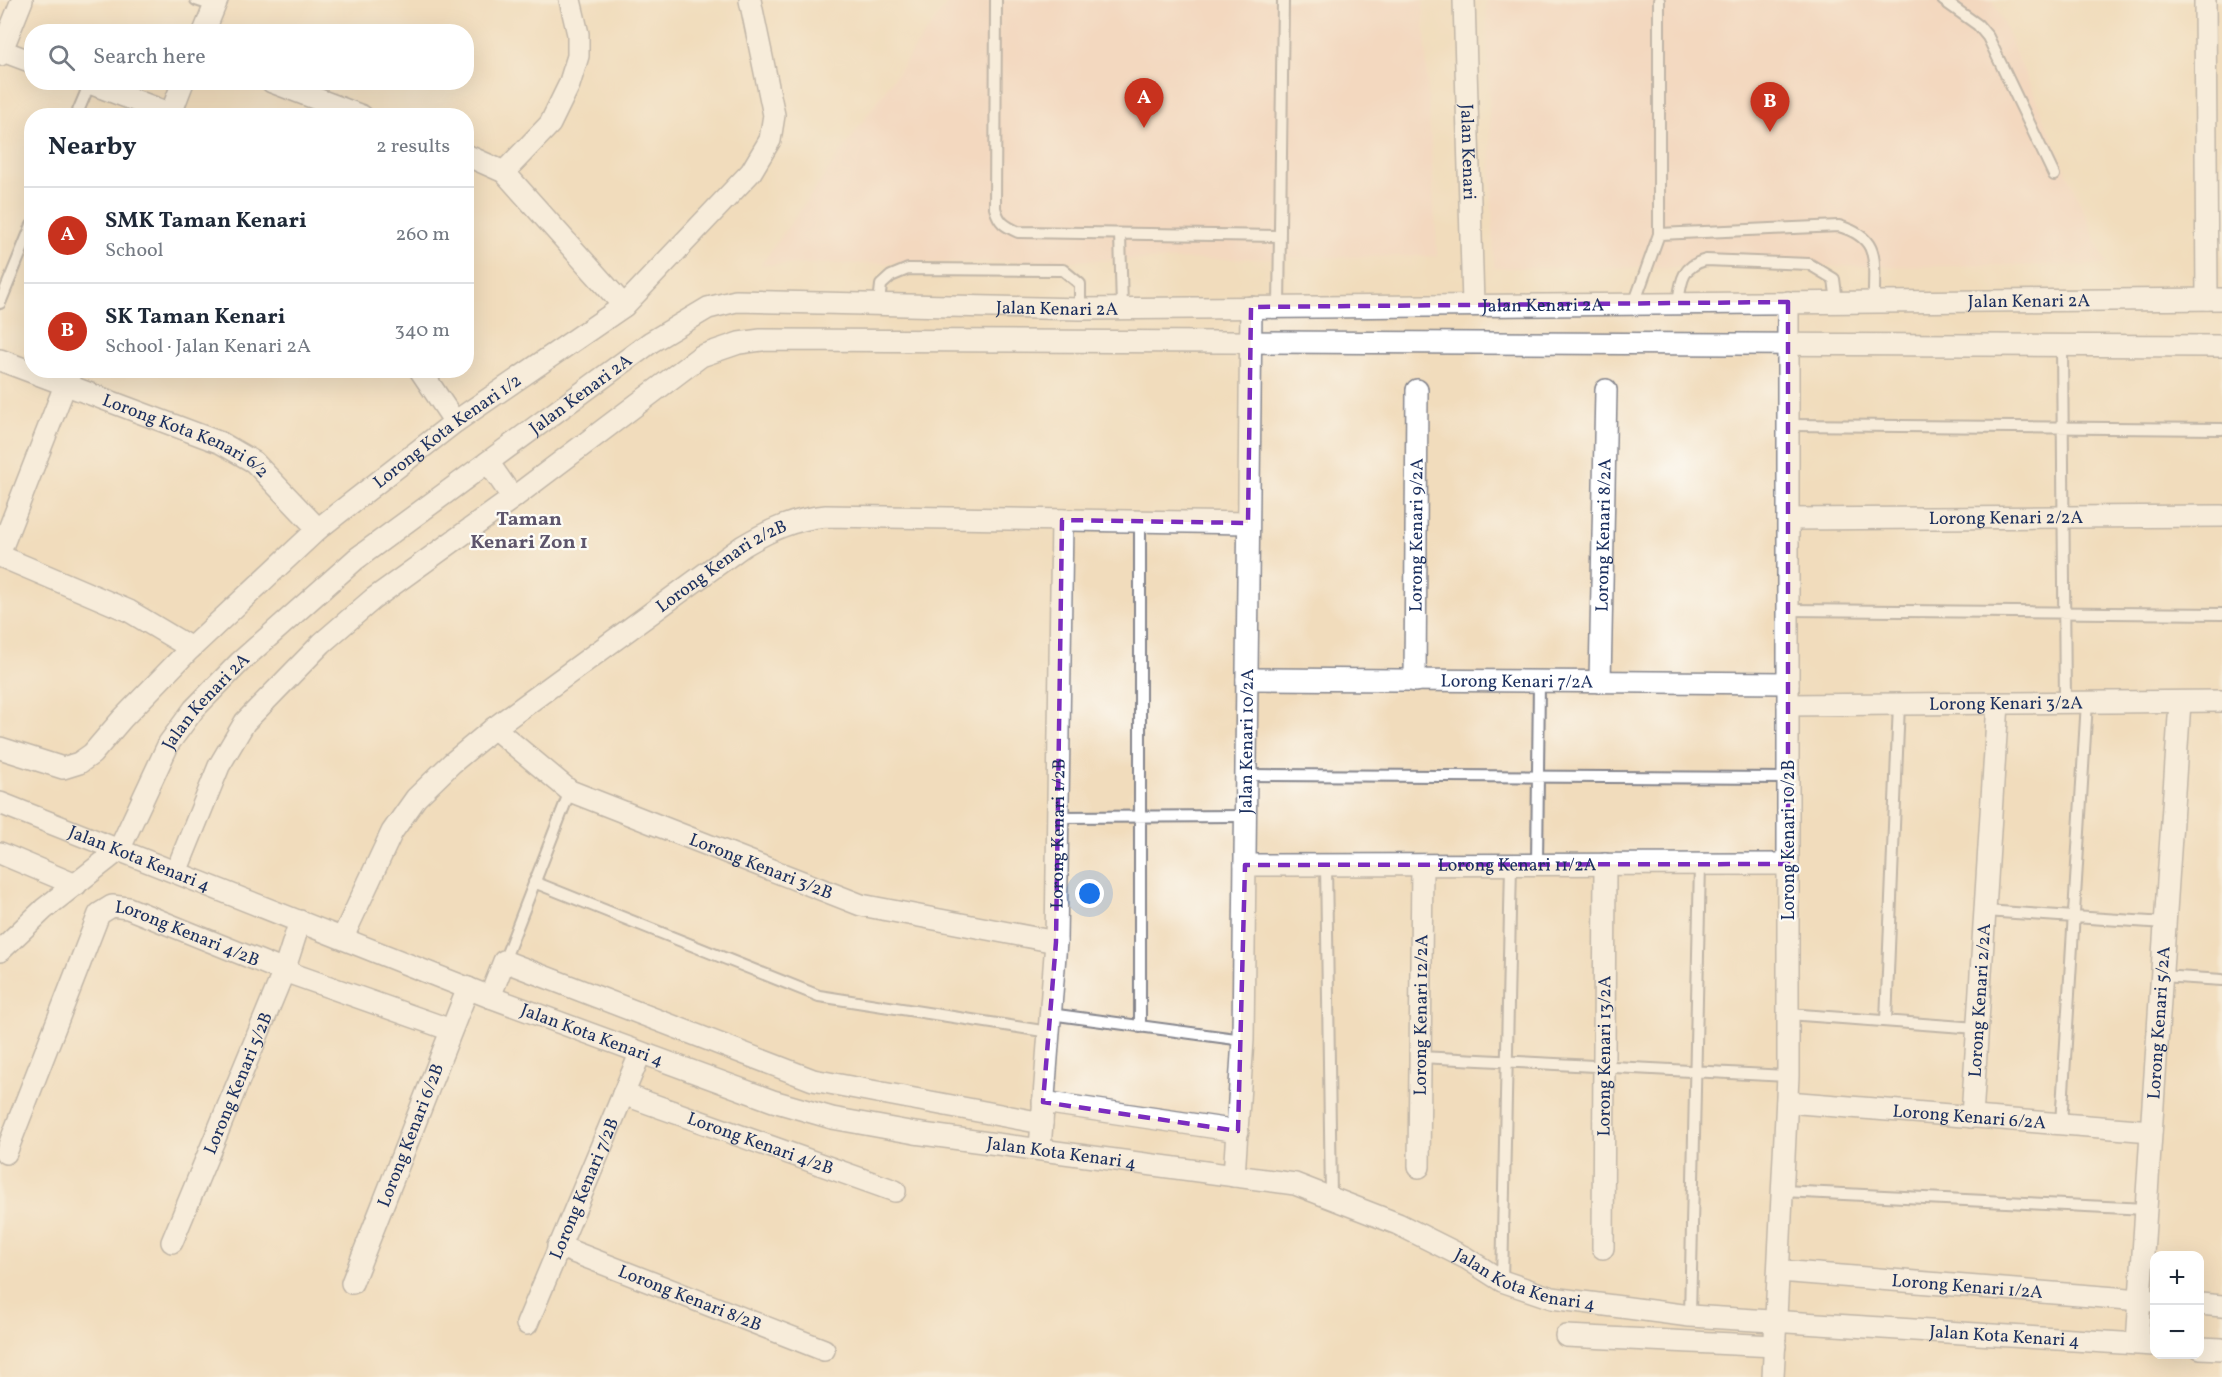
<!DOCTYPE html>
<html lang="en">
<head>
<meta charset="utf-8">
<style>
	:root { --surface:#fff; --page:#f2f2f3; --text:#1f2937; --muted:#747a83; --line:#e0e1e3; --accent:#c8321e }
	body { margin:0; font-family:Vollkorn,serif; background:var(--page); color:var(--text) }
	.controls { position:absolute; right:18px; bottom:18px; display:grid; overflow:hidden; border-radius:12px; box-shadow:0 6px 24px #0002 }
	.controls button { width:54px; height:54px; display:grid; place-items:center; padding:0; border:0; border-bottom:2px solid var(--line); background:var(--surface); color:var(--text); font:30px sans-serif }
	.you { position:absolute; left:1090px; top:894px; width:21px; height:21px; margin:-15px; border:4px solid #fff; border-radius:50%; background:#1a73e8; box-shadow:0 0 0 9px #1a73e833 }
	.badge { display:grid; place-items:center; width:39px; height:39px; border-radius:50%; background:var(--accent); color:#fff; font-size:20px; font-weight:700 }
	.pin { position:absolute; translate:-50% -50px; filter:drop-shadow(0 2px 3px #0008) }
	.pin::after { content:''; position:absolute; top:32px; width:21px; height:18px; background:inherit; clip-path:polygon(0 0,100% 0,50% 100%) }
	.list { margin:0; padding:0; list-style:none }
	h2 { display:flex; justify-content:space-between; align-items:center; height:78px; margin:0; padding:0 24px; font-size:26px }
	h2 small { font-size:20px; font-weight:400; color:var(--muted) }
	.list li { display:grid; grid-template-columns:39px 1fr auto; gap:18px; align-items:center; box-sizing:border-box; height:96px; padding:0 24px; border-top:2px solid var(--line) }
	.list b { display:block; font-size:22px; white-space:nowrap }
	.list p { margin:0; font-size:20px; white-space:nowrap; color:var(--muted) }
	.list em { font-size:20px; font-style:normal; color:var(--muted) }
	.icon { flex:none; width:33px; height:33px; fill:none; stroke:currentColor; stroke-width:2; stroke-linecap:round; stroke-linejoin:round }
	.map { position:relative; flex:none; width:2222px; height:1377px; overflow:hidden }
	.search { position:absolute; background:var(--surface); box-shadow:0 6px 24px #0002; left:24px; top:24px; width:450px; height:66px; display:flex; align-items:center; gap:15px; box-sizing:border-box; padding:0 21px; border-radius:24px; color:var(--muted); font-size:22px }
	.panel { position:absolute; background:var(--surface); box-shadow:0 6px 24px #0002; left:24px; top:108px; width:450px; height:270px; border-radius:24px }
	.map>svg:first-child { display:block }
</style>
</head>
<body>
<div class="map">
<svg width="2222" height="1377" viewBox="0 0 2222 1377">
	<rect width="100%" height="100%" fill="#fdfcf7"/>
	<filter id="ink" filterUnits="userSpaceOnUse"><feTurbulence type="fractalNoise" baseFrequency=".0167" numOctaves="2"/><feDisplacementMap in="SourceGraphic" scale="12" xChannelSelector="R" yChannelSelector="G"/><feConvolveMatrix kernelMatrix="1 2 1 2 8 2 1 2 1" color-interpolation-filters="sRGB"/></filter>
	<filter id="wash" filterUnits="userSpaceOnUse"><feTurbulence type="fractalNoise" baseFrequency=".008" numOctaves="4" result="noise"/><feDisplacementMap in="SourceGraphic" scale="24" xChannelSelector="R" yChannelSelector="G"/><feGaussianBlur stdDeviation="1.35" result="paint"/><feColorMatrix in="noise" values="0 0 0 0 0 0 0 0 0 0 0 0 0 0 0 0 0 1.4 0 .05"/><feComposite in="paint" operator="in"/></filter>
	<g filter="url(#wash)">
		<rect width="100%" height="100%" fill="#f1dcbc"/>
		<!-- built -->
		<path fill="#f6d2c3" d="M949 0H1423L1437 256 761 265Z
			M1486 0H1993L2107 265 1494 268Z"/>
	</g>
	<g filter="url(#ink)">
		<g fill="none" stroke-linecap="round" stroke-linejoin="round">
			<defs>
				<path id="service" d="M196 0 214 6
					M996 0 995 208C999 223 1005 226 1018 232L1280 236
					M1943 0 1978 25 1988 37 2054 175
					M76 116 90 83
					M1120 234 1122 308
					M1659 234 1839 226C1883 239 1873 263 1874 302
					M0 303 32 225
					M879 303 881 285 891 276 908 269 1063 270 1080 284V309
					M1678 303C1681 281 1682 266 1706 260L1809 264 1834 279 1837 302
					M1634 304 1659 234V0
					M1279 307 1283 0
					M2062 346 2065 702
					M1788 425 2222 429
					M1788 610 2222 614
					M1246 775 1788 778
					M1058 817 1245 816
					M1537 864 1539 681
					M1326 865 1331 1196
					M534 882 819 996 1049 1032
					M1985 911 2165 923
					M504 961 570 791
					M2162 976 2222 980
					M1050 1014 1243 1040
					M1788 1014 1977 1028
					M1886 1021 1899 704
					M1140 1027V521
					M1420 1057 1788 1076
					M2061 1124 2087 702
					M1783 1191 2146 1209
					M1502 1281 1511 865
					M1690 1316 1700 864"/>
				<g id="minor">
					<path id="s1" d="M1464 0 1473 304"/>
					<path d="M2205 0 2207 299"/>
					<path d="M204 32 217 0"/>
					<path d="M0 50 32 62"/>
					<path d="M0 55 22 0"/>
					<path d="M87 82 171 114"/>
					<path d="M272 82 362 116"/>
					<path d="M170 116 183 82"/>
					<path d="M466 155 504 172 624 306"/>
					<path d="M504 172 550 124 569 85 578 56V34L570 0"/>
					<path id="s2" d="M0 360 221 443 254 462 318 529"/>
					<path d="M420 370 455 422"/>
					<path d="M488 462 513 498"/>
					<path id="s3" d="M1788 519 2222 516"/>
					<path d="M0 552 71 370"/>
					<path d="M0 556 129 611 191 648"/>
					<path id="s4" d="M1247 679 1788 683"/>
					<path id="s5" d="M1415 681 1417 390"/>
					<path id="s6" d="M1600 682 1606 390"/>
					<path id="s7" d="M1788 705 2222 701"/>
					<path id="s8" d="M494 728 570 791 861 905 1056 942"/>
					<path id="s9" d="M0 748 63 768 79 763 92 754 122 719 191 648 318 529 455 422 624 306 751 172 770 140 774 115 750 0"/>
					<path id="s10" d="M0 803 490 997 773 1101 832 1118 915 1133 1295 1184 1398 1224 1466 1258 1502 1281 1552 1298 1690 1316 2154 1345"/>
					<path d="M0 853 76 885"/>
					<path id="s11" d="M1245 865 1788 864"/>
					<path d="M176 872 219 766 245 722 322 643 373 599 513 498 701 356 739 343 761 340 2222 346"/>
					<path id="s12" d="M343 937 392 832 416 798 452 763 494 728 743 546C770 530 794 519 826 516L1248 523"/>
					<path id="s13" d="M0 951 44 909 119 850 169 743 194 709 240 662 356 559 651 342 708 308 736 301 1080 309 2222 299"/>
					<path d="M490 997 504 961 813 1080 1042 1123"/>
					<path id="s14" d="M623 1094 895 1191"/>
					<path d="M1043 1102 1238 1131"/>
					<path id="s15" d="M1787 1102 2151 1131"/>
					<path id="s16" d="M1972 1117 1998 703"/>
					<path id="s17" d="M1040 1148 1056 942 1062 520"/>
					<path id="s18" d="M6 1153 99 914 112 906 128 908 284 971 451 1030"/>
					<path id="s19" d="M1419 1167 1422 865"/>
					<path id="s20" d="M1234 1176 1243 1040 1251 307"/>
					<path id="s21" d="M172 1242 284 971 300 921"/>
					<path id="s22" d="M558 1246 824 1350"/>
					<path id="s23" d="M1603 1248 1605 864"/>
					<path id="s24" d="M1779 1271 2154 1301"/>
					<path id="s25" d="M352 1283 468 988"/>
					<path d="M2200 1304 2222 1306"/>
					<path id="s26" d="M527 1324 640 1054"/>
					<path d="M1566 1336 1775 1346"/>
					<path id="s27" d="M2137 1343 2180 702"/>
					<path d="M2200 1348 2222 1349"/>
					<path d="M1773 1377 1788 1076V302"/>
				</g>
			</defs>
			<!-- service casing -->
			<use href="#service" stroke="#86868d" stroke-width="14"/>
			<!-- minor casing -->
			<use href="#minor" stroke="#86868d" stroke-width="24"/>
			<!-- service -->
			<use href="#service" stroke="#fff" stroke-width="10"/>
			<!-- minor -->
			<use href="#minor" stroke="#fff" stroke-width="21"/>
		</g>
	</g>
	<!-- marked area -->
	<path d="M0 0H2222V1377H0ZM1788 302V864L1245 865 1238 1131 1043 1102 1056 942 1062 520 1248 523 1251 307Z" fill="#f1dcbc" fill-opacity=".55" fill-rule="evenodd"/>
	<path fill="none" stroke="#7b2cbf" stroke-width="4.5" stroke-dasharray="12 8" stroke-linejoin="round" d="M1788 302V864L1245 865 1238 1131 1043 1102 1056 942 1062 520 1248 523 1251 307Z"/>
	<g text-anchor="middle" stroke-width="4.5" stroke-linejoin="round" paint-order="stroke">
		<!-- street labels -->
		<g font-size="18" fill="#1b2f5e" stroke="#fdfcf7">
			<text dy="6" stroke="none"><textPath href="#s1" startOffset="152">Jalan Kenari</textPath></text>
			<text dy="6" stroke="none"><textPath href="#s13" startOffset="2292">Jalan Kenari 2A</textPath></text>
			<text dy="6" stroke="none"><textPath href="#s13" startOffset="1806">Jalan Kenari 2A</textPath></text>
			<text dy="6" stroke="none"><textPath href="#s13" startOffset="1320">Jalan Kenari 2A</textPath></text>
			<text dy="6" stroke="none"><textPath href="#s13" startOffset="816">Jalan Kenari 2A</textPath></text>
			<text dy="6" stroke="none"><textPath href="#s9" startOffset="580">Lorong Kota Kenari 1/2</textPath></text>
			<text dy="6" stroke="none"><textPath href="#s2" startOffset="201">Lorong Kota Kenari 6/2</textPath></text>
			<text dy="6" stroke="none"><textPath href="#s3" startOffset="218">Lorong Kenari 2/2A</textPath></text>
			<text dy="6" stroke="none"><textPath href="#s5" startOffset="146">Lorong Kenari 9/2A</textPath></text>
			<text dy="6" stroke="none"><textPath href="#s6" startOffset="147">Lorong Kenari 8/2A</textPath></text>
			<text dy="6" stroke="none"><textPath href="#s12" startOffset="542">Lorong Kenari 2/2B</textPath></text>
			<text dy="6" stroke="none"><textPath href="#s4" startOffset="270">Lorong Kenari 7/2A</textPath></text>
			<text dy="6" stroke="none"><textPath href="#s13" startOffset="330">Jalan Kenari 2A</textPath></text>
			<text dy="6" stroke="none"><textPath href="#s7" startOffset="218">Lorong Kenari 3/2A</textPath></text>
			<text dy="6" stroke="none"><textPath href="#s20" startOffset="435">Jalan Kenari 10/2A</textPath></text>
			<text dy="6" stroke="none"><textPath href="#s17" startOffset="315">Lorong Kenari 1/2B</textPath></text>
			<text transform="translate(1788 840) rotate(-90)" y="6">Lorong Kenari 10/2B</text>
			<text dy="6" stroke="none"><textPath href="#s10" startOffset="150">Jalan Kota Kenari 4</textPath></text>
			<text dy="6" stroke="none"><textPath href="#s11" startOffset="272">Lorong Kenari 11/2A</textPath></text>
			<text dy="6" stroke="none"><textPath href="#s8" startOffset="304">Lorong Kenari 3/2B</textPath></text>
			<text dy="6" stroke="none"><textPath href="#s18" startOffset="352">Lorong Kenari 4/2B</textPath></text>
			<text dy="6" stroke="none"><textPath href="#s16" startOffset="117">Lorong Kenari 2/2A</textPath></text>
			<text dy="6" stroke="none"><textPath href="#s19" startOffset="152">Lorong Kenari 12/2A</textPath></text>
			<text dy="6" stroke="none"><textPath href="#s27" startOffset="321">Lorong Kenari 5/2A</textPath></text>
			<text dy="6" stroke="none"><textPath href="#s10" startOffset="636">Jalan Kota Kenari 4</textPath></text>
			<text dy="6" stroke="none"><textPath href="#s23" startOffset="192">Lorong Kenari 13/2A</textPath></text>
			<text dy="6" stroke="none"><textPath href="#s21" startOffset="172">Lorong Kenari 5/2B</textPath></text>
			<text dy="6" stroke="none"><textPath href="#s15" startOffset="183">Lorong Kenari 6/2A</textPath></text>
			<text dy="6" stroke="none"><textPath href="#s25" startOffset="159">Lorong Kenari 6/2B</textPath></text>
			<text dy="6" stroke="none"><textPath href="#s14" startOffset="146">Lorong Kenari 4/2B</textPath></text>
			<text dy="6" stroke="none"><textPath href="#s10" startOffset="1122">Jalan Kota Kenari 4</textPath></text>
			<text dy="6" stroke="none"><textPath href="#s26" startOffset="147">Lorong Kenari 7/2B</textPath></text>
			<text dy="6" stroke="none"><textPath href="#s10" startOffset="1608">Jalan Kota Kenari 4</textPath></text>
			<text dy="6" stroke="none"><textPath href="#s24" startOffset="189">Lorong Kenari 1/2A</textPath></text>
			<text dy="6" stroke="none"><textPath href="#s22" startOffset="142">Lorong Kenari 8/2B</textPath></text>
			<text dy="6" stroke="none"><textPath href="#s10" startOffset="2094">Jalan Kota Kenari 4</textPath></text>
		</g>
		<!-- neighbourhood labels -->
		<g font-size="20" font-weight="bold" fill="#5f566c" stroke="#fdfcf7">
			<text x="529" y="525">Taman<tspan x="529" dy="23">Kenari Zon 1</tspan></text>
		</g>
	</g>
</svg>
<div class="controls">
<button>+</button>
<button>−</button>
</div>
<div class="you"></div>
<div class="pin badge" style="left:1144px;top:128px">A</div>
<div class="pin badge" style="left:1770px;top:132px">B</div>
<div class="search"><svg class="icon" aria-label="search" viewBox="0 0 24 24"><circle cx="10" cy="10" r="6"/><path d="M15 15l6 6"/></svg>Search here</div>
<section class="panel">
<h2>Nearby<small>2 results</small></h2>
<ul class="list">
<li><span class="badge">A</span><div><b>SMK Taman Kenari</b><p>School</p></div><em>260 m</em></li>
<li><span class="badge">B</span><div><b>SK Taman Kenari</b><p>School · Jalan Kenari 2A</p></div><em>340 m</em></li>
</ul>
</section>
</div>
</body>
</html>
